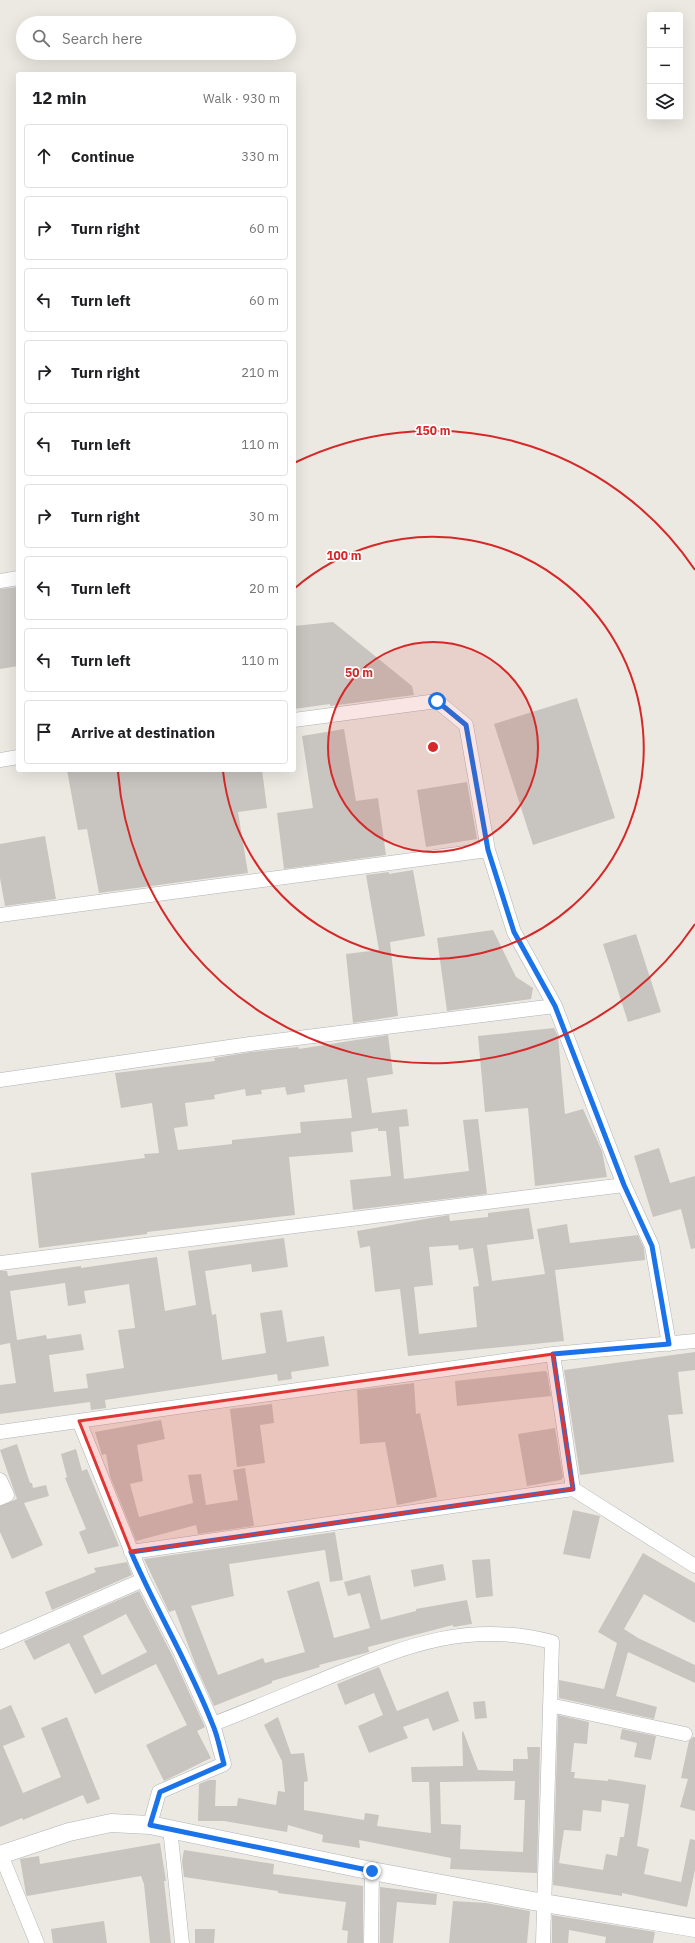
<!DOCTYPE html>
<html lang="en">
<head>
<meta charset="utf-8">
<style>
	:root { --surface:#fff; --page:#f6f6f6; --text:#202124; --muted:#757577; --line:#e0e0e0 }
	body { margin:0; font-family:"IBM Plex Sans",sans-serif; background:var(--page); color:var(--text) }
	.controls { position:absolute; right:12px; top:12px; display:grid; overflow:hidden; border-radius:4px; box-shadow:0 4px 16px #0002 }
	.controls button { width:36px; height:36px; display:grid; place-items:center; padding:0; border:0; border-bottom:1px solid var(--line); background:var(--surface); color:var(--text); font:20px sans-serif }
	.stop { position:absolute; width:12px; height:12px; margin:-9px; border:3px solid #1a73e8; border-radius:50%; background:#fff }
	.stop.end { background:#1a73e8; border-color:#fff; box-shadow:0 1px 4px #0008 }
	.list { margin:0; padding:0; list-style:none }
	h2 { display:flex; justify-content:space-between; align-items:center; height:52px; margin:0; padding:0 16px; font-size:17px }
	h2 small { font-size:13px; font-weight:400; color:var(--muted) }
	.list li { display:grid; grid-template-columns:26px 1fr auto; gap:12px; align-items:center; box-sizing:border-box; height:64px; margin:0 8px 8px; padding:0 8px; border:1px solid var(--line); border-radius:4px }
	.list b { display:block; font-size:15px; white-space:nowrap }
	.list em { font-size:13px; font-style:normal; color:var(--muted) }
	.icon { flex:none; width:22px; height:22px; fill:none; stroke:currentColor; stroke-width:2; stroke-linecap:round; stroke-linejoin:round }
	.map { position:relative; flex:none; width:695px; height:1943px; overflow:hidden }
	.search { position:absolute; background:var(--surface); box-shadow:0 4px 16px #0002; left:16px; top:16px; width:280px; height:44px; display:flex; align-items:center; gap:10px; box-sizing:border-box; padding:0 14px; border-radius:22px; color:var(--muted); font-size:15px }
	.panel { position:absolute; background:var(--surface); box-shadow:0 4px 16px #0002; left:16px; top:72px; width:280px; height:700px; border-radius:4px }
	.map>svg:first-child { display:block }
</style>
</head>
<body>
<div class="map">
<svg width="695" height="1943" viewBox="0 0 695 1943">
	<rect width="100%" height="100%" fill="#ece9e2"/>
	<!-- building -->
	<path fill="#c8c4bf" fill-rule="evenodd" d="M18 587V666L0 669V589Z
		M333 622 412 686 414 695 330 706V704L294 709V626Z
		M577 698 615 818 533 845 494 724Z
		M344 729 356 801 378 798 386 855 284 869 277 813 313 808 302 736Z
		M67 770H262L267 808 238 812 248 873 99 893 87 829 78 830Z
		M467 782 477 839 426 847 417 790Z
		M45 836 56 899 5 906 0 878V844Z
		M413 870 425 936 390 942 398 1016 353 1023 346 954 379 950 366 875 389 872V874Z
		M493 930 516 977 533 988 531 999 447 1011 437 938Z
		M636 934 661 1012 628 1022 603 944Z
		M554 1028 558 1036 565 1114 583 1109 602 1151 607 1177 535 1186 528 1108 485 1112 478 1036Z
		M388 1035 393 1074 367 1078 372 1113 407 1109 409 1126 399 1127 404 1179 469 1171 463 1120 478 1119 487 1194 353 1210 350 1180 391 1176 386 1131H378V1128L351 1132 353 1152 289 1157 295 1215 147 1232V1234L39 1248 31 1173 145 1158 144 1154 159 1153 152 1103 121 1108 115 1073 215 1061 214 1058 251 1052 298 1047 299 1049ZM347 1079 352 1118 300 1122 301 1133 232 1140V1144L178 1150 174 1128 188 1126 185 1103 215 1099 214 1095 245 1089 246 1096 262 1094 261 1090 285 1087 287 1095 305 1092 304 1085Z
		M659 1148 670 1183 695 1176V1248L691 1249 681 1209 653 1217 634 1156Z
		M529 1208 534 1239 487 1245 492 1281 545 1274 537 1229 567 1224 570 1243 638 1235 644 1248 645 1260 555 1270 564 1341 408 1356 400 1289 375 1292 370 1246 360 1248 357 1231 449 1215 450 1221 488 1217V1213ZM458 1245 459 1250 473 1248 479 1286 473 1287 477 1327 419 1334 414 1287 433 1285 429 1247Z
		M284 1238 288 1267 252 1272 251 1264 205 1271 212 1315 216 1314 222 1360 266 1353 260 1313 282 1310 287 1342 324 1336 329 1366 291 1372 292 1379 278 1381 277 1374 105 1400 106 1408 91 1410 90 1402 0 1414V1385L16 1383 10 1343 0 1345V1271H7L8 1276 81 1266V1268L157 1257 165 1311 196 1305 188 1251ZM65 1283 68 1306 86 1303 84 1291 129 1284 135 1328 118 1330 124 1368 86 1374 88 1388 54 1392 49 1355 84 1350 81 1334 47 1339 46 1335 17 1340 10 1291Z
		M695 1352V1370L678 1372 683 1414 668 1415 674 1462 580 1475 564 1370Z
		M545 1371 547 1372 551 1396 457 1406 455 1381Z
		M414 1383 416 1414 420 1413 437 1497 397 1505 385 1442 360 1444 357 1390Z
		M272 1404 274 1423 260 1425 265 1463 237 1467 230 1409Z
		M161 1420 165 1439 137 1445 143 1481 130 1484 139 1517 193 1503 188 1475 201 1474 206 1505 238 1500 233 1470 245 1468 254 1526 198 1534 196 1525 136 1541 110 1476 106 1454 102 1455 95 1432Z
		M555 1428 563 1477 561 1480 527 1486 518 1434Z
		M17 1444 30 1483H32L33 1488 46 1485 49 1496 24 1503 43 1545 12 1559 0 1532V1506L17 1499 0 1450Z
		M76 1449 82 1471 87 1469 119 1546 88 1554 79 1532 86 1529 65 1478 67 1477 61 1454Z
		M573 1510 600 1516 590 1559 563 1554Z
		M335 1532 343 1580 330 1582 325 1550 229 1564 234 1596 191 1606 218 1675 263 1658 265 1663 305 1652 287 1591 319 1581 334 1638 370 1628 360 1593 348 1596 344 1582 370 1575 381 1620 416 1611V1609L467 1600 472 1624 453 1627V1625L368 1647 369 1652 319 1665 320 1667 272 1681V1683L214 1706 196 1666 175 1610 169 1612 144 1559Z
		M643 1553 695 1583V1623L644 1594 624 1629 638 1638 695 1665V1683L628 1652 616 1696 657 1707 654 1719 559 1698V1680L604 1689 617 1643 598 1632Z
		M490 1559 493 1596 476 1598 472 1560Z
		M127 1562 132 1575 52 1610 45 1592 96 1572 94 1568Z
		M443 1564 446 1580 414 1587 411 1570Z
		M139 1591 173 1657 205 1727 197 1731 211 1758 164 1781 146 1745 187 1725 156 1664 95 1694 69 1643 34 1660 24 1641ZM126 1614 147 1652 102 1675 83 1636Z
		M379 1667 397 1711 448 1691 459 1721 433 1731 428 1718 403 1727 408 1738 369 1753 358 1726 383 1715 374 1693 345 1705 337 1684Z
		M485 1701 487 1718 475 1719 473 1702Z
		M11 1705 25 1737 3 1746 23 1793 61 1777 41 1728 67 1717 100 1799 87 1804 83 1795 23 1820 22 1818 0 1827V1710Z
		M558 1715 589 1722 587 1744 574 1743 571 1772H575L574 1778 608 1781V1779L646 1785 637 1846 649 1849 644 1874 681 1882 690 1839 695 1840V1870L687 1907 622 1893V1896L553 1885ZM602 1800 629 1804 624 1837H620L617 1856 606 1854 603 1870 559 1863 564 1830 581 1831 583 1810 601 1812Z
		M278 1717 291 1754 304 1753 308 1781 304 1782V1810L364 1820 365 1813 379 1815 377 1826 431 1833 429 1782H412L411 1767 463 1766 462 1732 463 1731 478 1770 513 1771V1759H528L527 1747H540L537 1873 450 1869 451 1858 359 1840 360 1848 322 1842 323 1835 288 1825 287 1832 224 1821H198L199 1784 209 1780H216L215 1806H237L238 1798 276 1805 278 1791 285 1792 282 1761 264 1725ZM515 1781 514 1800H525L523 1852 460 1849 461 1825 441 1824 440 1782Z
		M622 1729 656 1736 651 1760 634 1757 637 1743 620 1739Z
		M693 1737H695V1811L680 1807 688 1779 681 1778 689 1741Z
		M160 1843 166 1881H164L171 1943H150L144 1884 141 1876 27 1896 26 1894 20 1859 39 1856 40 1864Z
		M184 1850 274 1864 273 1874 363 1886V1943H347L348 1931 342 1930 346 1902 278 1893V1891L184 1877 182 1861Z
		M380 1887 437 1894 436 1905 397 1902 393 1943H380Z
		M453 1901 486 1903 530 1911 527 1943H449Z
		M552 1915 655 1932 653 1943H605L606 1937 569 1930 568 1943H552Z
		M104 1921 107 1943H53L51 1929Z
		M195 1929H215L214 1943H195Z"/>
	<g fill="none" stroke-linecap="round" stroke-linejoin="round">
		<defs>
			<path id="minor" d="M0 581 18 578
				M294 720 437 701 466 725 488 850
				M0 760 18 757
				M0 915 488 850 514 932 555 1006
				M0 1080 250 1044 555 1006 624 1185 652 1246 669 1344
				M0 1263 624 1185
				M553 1354 695 1341
				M79 1421 143 1580 181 1653 213 1724
				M0 1432 553 1354 573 1489 695 1566
				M0 1480 7 1495 0 1498
				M131 1552 573 1489
				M0 1642 143 1580
				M550 1705 685 1734
				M150 1825 159 1792 224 1764 213 1724C252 1709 290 1693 329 1677 406 1646 468 1620 552 1642L543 1943
				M170 1828 182 1943
				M1 1855 37 1943
				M371 1943 372 1871"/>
			<path id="tertiary" d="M0 1855 69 1832 111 1823 150 1825 372 1871 544 1903 695 1928"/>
		</defs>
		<!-- minor casing -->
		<use href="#minor" stroke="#afb3b7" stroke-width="15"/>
		<!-- tertiary casing -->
		<use href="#tertiary" stroke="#afb3b7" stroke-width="19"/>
		<!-- minor -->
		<use href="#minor" stroke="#fff" stroke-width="14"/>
		<!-- tertiary -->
		<use href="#tertiary" stroke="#fff" stroke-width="18"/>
	</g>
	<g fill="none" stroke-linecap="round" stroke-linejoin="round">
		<!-- route -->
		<path stroke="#1a73e8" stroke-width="5" d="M372 1871 150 1825 160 1792 224 1764C220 1750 218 1736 212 1723 189 1664 156 1610 131 1552L573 1489 553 1354 669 1344 652 1246 624 1185 555 1006 514 932 488 850 466 725 437 701"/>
	</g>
	<!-- marked area -->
	<path fill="#df3634" fill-opacity="0.2" stroke="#df3634" stroke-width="3" stroke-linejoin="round" d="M553 1354 573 1489 131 1552 79 1421Z"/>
	<!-- distance rings -->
	<circle cx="433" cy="747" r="105" fill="#d62828" fill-opacity=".12"/>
	<g fill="none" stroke="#d62828" stroke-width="2">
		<circle cx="433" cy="747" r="105"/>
		<path d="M295 588A211 211 0 1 1 223 771"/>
		<path d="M695 924A316 316 0 0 1 118 772M294 463A316 316 0 0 1 695 570"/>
	</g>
	<circle cx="433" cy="747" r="6" fill="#d62828" stroke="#fff" stroke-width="2"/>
	<g font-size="12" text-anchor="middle" font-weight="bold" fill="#d62828" stroke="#fff" stroke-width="3.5" stroke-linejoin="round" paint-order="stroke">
		<text x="433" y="435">150 m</text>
		<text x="344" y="560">100 m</text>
		<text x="359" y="677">50 m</text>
	</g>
</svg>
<div class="controls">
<button>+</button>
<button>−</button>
<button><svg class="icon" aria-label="layers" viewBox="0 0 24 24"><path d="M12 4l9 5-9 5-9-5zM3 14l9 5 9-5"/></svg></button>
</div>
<div class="stop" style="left:437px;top:701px"></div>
<div class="stop end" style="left:372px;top:1871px"></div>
<div class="search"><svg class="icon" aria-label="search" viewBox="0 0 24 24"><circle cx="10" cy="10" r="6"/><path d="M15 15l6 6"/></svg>Search here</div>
<section class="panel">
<h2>12 min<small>Walk · 930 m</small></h2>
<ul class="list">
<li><svg class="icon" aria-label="ahead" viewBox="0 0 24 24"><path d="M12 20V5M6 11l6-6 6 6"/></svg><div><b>Continue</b></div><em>330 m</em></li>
<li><svg class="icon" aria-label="right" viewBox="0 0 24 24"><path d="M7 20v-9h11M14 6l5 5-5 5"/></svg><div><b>Turn right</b></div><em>60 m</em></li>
<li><svg class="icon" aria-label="left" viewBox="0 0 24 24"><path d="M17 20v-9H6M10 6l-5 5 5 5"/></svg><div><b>Turn left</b></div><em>60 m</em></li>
<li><svg class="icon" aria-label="right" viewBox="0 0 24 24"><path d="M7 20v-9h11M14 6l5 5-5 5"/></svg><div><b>Turn right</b></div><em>210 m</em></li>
<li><svg class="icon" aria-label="left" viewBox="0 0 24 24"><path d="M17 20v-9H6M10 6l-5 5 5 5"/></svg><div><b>Turn left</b></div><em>110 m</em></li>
<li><svg class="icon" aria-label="right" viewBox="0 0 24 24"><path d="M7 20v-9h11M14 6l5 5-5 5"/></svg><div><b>Turn right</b></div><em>30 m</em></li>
<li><svg class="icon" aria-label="left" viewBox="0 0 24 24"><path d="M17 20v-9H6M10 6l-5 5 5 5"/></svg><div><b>Turn left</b></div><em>20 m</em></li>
<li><svg class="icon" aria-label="left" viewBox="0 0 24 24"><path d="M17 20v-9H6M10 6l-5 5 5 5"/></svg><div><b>Turn left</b></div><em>110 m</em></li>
<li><svg class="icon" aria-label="arrive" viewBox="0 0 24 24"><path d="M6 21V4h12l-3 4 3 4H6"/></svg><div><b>Arrive at destination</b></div></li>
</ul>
</section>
</div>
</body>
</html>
